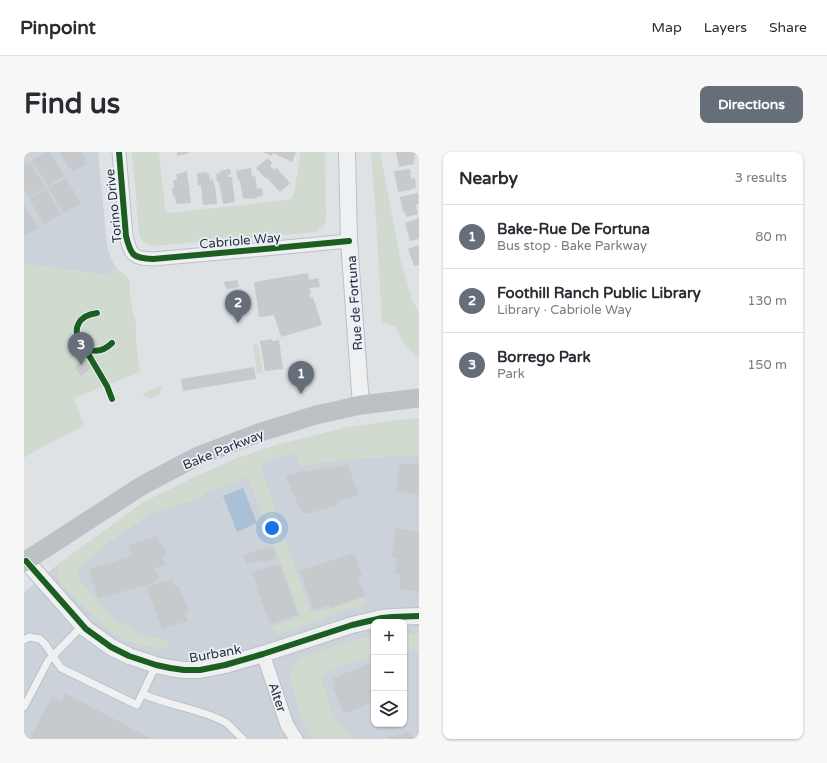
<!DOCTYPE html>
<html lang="en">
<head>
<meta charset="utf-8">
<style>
	:root { --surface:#fff; --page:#f7f7f7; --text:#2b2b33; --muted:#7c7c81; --line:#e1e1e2; --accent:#666e7a }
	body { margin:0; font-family:"Varela Round",sans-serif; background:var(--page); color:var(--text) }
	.controls { position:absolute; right:12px; bottom:12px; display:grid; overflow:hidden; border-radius:8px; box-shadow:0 1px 3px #0004 }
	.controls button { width:36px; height:36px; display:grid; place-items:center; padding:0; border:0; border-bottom:1px solid var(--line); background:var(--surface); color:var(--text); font:20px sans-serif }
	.you { position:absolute; left:248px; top:376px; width:14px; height:14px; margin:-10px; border:3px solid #fff; border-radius:50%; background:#1a73e8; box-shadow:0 0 0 6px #1a73e833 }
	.badge { display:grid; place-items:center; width:26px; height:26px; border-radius:50%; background:var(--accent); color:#fff; font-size:13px; font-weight:700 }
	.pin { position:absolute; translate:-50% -33px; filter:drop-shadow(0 1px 2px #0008) }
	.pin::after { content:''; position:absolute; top:21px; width:14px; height:12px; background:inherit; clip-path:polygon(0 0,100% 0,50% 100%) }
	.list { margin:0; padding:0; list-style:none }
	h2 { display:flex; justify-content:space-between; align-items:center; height:52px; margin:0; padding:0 16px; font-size:17px }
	h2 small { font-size:13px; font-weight:400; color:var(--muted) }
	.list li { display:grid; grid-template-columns:26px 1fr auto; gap:12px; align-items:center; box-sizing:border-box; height:64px; padding:0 16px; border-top:1px solid var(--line) }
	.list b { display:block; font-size:15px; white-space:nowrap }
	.list p { margin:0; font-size:13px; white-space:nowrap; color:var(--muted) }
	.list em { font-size:13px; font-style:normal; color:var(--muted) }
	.icon { flex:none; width:22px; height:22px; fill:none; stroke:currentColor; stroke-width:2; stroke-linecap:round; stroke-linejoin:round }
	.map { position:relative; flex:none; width:395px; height:587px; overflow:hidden; border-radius:8px }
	header { display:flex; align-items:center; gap:24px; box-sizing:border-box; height:56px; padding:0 20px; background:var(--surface); border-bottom:1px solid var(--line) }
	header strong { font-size:19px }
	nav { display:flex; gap:22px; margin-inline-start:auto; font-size:14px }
	.intro { display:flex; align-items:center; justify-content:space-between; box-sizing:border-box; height:96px; padding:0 24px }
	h1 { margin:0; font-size:28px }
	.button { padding:10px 18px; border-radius:8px; background:var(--accent); color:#fff; font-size:14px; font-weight:700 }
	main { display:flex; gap:24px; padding:0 24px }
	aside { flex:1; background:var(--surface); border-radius:8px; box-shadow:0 1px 3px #0004 }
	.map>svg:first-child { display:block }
</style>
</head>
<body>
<header>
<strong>Pinpoint</strong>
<nav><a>Map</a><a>Layers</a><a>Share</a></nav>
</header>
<div class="intro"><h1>Find us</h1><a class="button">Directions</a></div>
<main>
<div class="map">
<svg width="395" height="587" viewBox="0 0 395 587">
	<rect width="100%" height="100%" fill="#dfe2e5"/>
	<!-- built -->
	<path fill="#ccd2d9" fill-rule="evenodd" d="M0 0H74L83 93 86 104 89 111 93 116 83 123 0 112Z
		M395 266V587H0V440L36 411 118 351 169 326 211 307 253 293 320 276 368 269ZM350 470H380V572H350Z"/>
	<!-- green -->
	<path fill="#d0dacf" d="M108 0H135L141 56 142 59 144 61 263 48 268 46 270 41 277 0H301L302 69H301C301 74 298 76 293 78L294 80 128 94C120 92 116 89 115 81Z
		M347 0H356L377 110 389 150 395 160V204H392L379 191 372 175 358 170 351 51Z
		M0 112 83 123 93 116 106 128V142L108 157 112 171V190L116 220 50 246 60 274 20 294 0 306Z
		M229 192H234L239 221H233Z
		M138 234C137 247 127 249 118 242Z
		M395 266V304H377L319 308 276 314 272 303H263L236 313 286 459 294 460 342 445 341 451 335 455 327 456 256 482 246 476 277 465 224 325 179 342 178 346 130 360 81 393 55 417V428L88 466 118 482 143 489 144 497 115 493 98 487 84 477 55 451 34 428 33 421 36 411 118 351 169 326 211 307 253 293 320 276 368 269Z
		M395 481V499H380V482Z
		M350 484V503L302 520 297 527 310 565 330 587H288L278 567 271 548 266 527 267 517 275 506 333 487Z"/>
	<!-- water -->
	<path fill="#aac0d4" d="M219 336 233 371 213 380 199 344Z"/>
	<!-- building -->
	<path fill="#c7cacd" d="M22 0H26L40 24 24 34 8 8Z
		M35 0H57L62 7 60 8 62 12 49 20 46 15 45 16Z
		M153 0H165V1L153 4Z
		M238 0H272L268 10 249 1 248 4Z
		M372 0H391L392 3H390L391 9H389L390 12 375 15Z
		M244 6 248 11 246 14 250 18 252 15 266 31 256 40 242 25 241 26 232 16Z
		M6 10 21 35 5 45 0 37V13Z
		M227 16 228 25 231 24 233 37 238 36 239 44 233 45V46L225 47V46L219 47 216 28H214L212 19Z
		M202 17H206L207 22 204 23 205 25H208L211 50 199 52 195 30H193L192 22 197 21 196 19 202 18Z
		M386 17 387 27 391 26 392 36 387 37V38L374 40 370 19Z
		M163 19 167 51 152 52 151 44 149 45 148 36H150L149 28H153L152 22 159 21V20Z
		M183 20V22H185L186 28 189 27 190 33H191L193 52 179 53 177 33H174L173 21Z
		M42 26 57 51 40 61 24 36Z
		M22 36 37 62 20 72 5 47Z
		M394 41 395 52 392 53 394 62 382 65 381 60H379L376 45Z
		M0 52 15 76 0 84Z
		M395 66V87L386 89 381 71Z
		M395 93V113L390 114 384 97Z
		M284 121 285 128 294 126 296 135 286 136 287 142H285L286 146 289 145 298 173 257 185 250 163 235 165 230 130Z
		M213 128 215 135 202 137 200 130Z
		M248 187V189L255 188 259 217 241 219 236 189Z
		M61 207 68 216 57 224 50 215Z
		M230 215 232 227 159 239 157 227Z
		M376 312H395V343L372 339Z
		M324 313 335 343 313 350 314 353 283 362 277 359 261 324 276 320Z
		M371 376 395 380V440L375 437 377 422H371L373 406 368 405Z
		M132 384 136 392 138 391 143 403 139 405 142 413 131 416 135 426 131 428 132 430 74 447 65 417 108 404 104 393Z
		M248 394 253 406 238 411 237 408 223 412 219 403Z
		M330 401 338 423 337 425 334 426 341 444 306 456 305 453 289 458 276 419Z
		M256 412 274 463 246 472 233 437H234L228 420Z
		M148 427 151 434H155L165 460 161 462 164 469 138 477 122 435Z
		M350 510V550L320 562 309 535 312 534 309 526Z
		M41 541 128 587H6L28 544 37 549Z
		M382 579 392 587H363L367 582 371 585 374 581 378 584Z"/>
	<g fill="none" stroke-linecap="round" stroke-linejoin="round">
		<defs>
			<path id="service" d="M0 488 5 485 16 487 21 492 37 516 113 553 132 513
				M119 542C145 554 175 556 201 570 207 574 213 582 219 587
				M0 555 24 509 59 473"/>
			<path id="minor" d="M95 0 102 84C107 104 109 106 129 107L251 96 325 89
				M239 502 263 573 272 587"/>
			<path id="tertiary" d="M323 0 325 89 337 253
				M2 409 62 477 87 495 105 504 132 513 146 516 160 518H176L201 513 239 502 328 473 358 466 368 465 395 464"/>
		</defs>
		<!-- service casing -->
		<use href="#service" stroke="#bdc0c3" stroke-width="9"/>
		<!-- minor casing -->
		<use href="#minor" stroke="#bdc0c3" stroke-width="15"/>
		<!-- tertiary casing -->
		<use href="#tertiary" stroke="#bdc0c3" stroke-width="18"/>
		<!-- service -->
		<use href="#service" stroke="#eef0f2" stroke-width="7"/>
		<!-- minor -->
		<use href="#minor" stroke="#eef0f2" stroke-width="13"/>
		<!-- tertiary -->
		<use href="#tertiary" stroke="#eef0f2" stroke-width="16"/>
		<!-- secondary -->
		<path stroke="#bdc0c5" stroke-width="19" d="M0 410 119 333 174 304 234 281 292 263 337 253 395 246"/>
		<defs>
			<path id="cycleway" d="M95 0 102 84C107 104 109 106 129 107L251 96 325 89
				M73 161C33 166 60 218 88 191
				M60 195 83 234 88 247
				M2 409 62 477 87 495 105 504 132 513 146 516 160 518H176L201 513 239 502 328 473 358 466 368 465 395 464"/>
		</defs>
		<!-- cycleway casing -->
		<use href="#cycleway" stroke="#ecf0f6" stroke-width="8"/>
		<!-- cycleway -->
		<use href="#cycleway" stroke="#1b5e20" stroke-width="6"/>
	</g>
	<g text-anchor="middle" stroke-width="3.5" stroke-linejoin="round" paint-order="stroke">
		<!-- street labels -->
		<g font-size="13" fill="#253040" stroke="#ecf0f6">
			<text transform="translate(89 54) rotate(-96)" y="5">Torino Drive</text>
			<text transform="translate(216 88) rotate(-5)" y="5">Cabriole Way</text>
			<text transform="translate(330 151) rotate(-94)" y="5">Rue de Fortuna</text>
			<text transform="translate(199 297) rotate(-22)" y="5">Bake Parkway</text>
			<text transform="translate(191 501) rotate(-10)" y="5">Burbank</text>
			<text transform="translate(254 545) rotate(71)" y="5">Alter</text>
		</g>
	</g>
</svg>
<div class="controls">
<button>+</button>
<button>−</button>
<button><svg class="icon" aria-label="layers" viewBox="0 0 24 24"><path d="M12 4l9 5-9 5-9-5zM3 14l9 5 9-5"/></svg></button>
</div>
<div class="you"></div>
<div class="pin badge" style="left:277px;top:242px">1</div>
<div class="pin badge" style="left:214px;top:171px">2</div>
<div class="pin badge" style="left:57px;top:213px">3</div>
</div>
<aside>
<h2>Nearby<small>3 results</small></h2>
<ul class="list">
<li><span class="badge">1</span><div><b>Bake-Rue De Fortuna</b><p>Bus stop · Bake Parkway</p></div><em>80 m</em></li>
<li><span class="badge">2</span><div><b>Foothill Ranch Public Library</b><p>Library · Cabriole Way</p></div><em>130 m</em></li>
<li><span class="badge">3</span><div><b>Borrego Park</b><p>Park</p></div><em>150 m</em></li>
</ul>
</aside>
</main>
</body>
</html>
